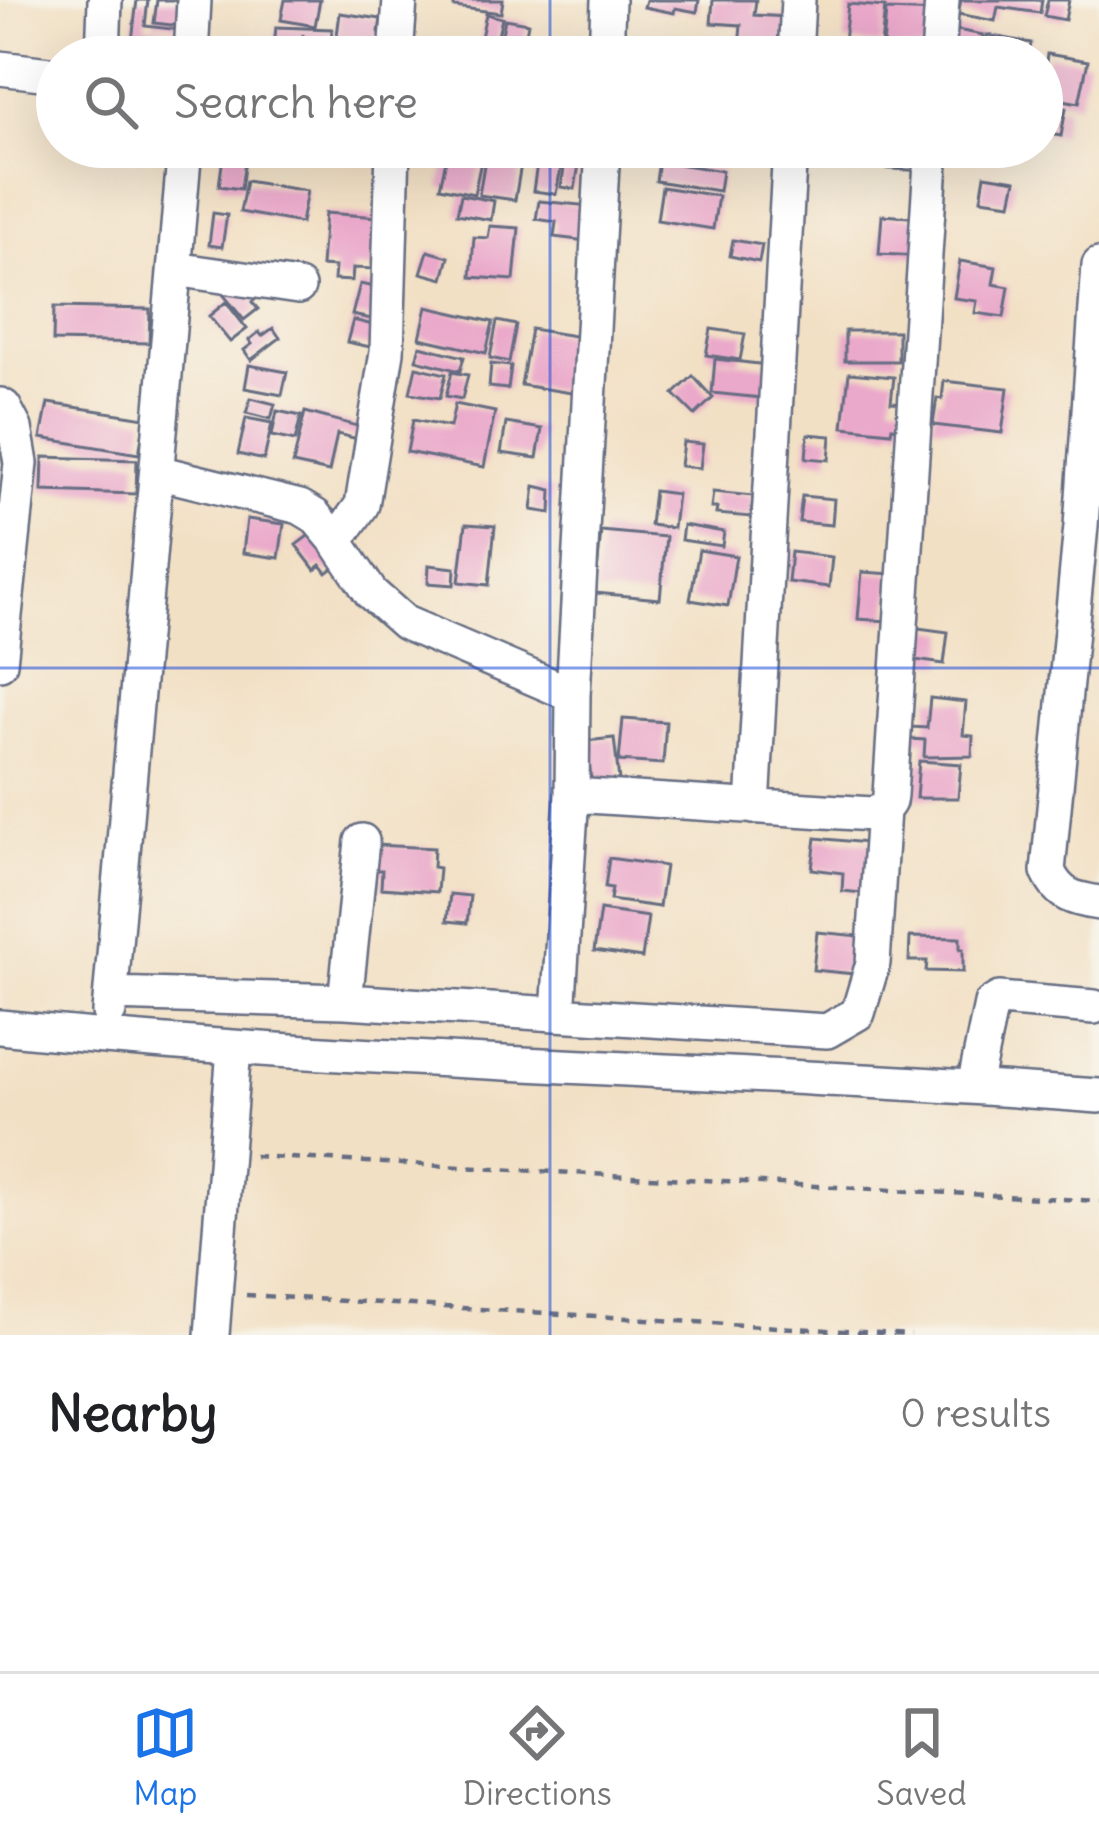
<!DOCTYPE html>
<html lang="en">
<head>
<meta charset="utf-8">
<style>
	:root { --surface:#fff; --page:#f2f2f2; --text:#202124; --muted:#757577; --line:#e0e0e0; --accent:#1a73e8 }
	body { margin:0; font-family:Delius,sans-serif; background:var(--page); color:var(--text) }
	.list { margin:0; padding:0; list-style:none }
	h2 { display:flex; justify-content:space-between; align-items:center; height:156px; margin:0; padding:0 48px; font-size:51px }
	h2 small { font-size:39px; font-weight:400; color:var(--muted) }
	.icon { flex:none; width:66px; height:66px; fill:none; stroke:currentColor; stroke-width:2; stroke-linecap:round; stroke-linejoin:round }
	.map { position:relative; flex:none; width:1099px; height:1335px; overflow:hidden }
	.search { position:absolute; background:var(--surface); box-shadow:0 12px 48px #0002; left:36px; right:36px; top:36px; height:132px; display:flex; align-items:center; gap:30px; box-sizing:border-box; padding:0 42px; border-radius:66px; color:var(--muted); font-size:45px }
	.sheet { height:336px; background:var(--surface) }
	nav { display:flex; justify-content:space-around; align-items:center; box-sizing:border-box; height:168px; border-top:3px solid var(--line); background:var(--surface); font-size:33px; color:var(--muted) }
	nav a { display:grid; justify-items:center; gap:6px }
	nav .on { color:var(--accent) }
	.map>svg:first-child { display:block }
</style>
</head>
<body>
<div class="map">
<svg width="1099" height="1335" viewBox="0 0 1099 1335">
	<rect width="100%" height="100%" fill="#f7f3e8"/>
	<filter id="ink" filterUnits="userSpaceOnUse"><feTurbulence type="fractalNoise" baseFrequency=".00833" numOctaves="2"/><feDisplacementMap in="SourceGraphic" scale="24" xChannelSelector="R" yChannelSelector="G"/><feConvolveMatrix kernelMatrix="1 2 1 2 8 2 1 2 1" color-interpolation-filters="sRGB"/></filter>
	<filter id="wash" filterUnits="userSpaceOnUse"><feTurbulence type="fractalNoise" baseFrequency=".004" numOctaves="4" result="noise"/><feDisplacementMap in="SourceGraphic" scale="48" xChannelSelector="R" yChannelSelector="G"/><feGaussianBlur stdDeviation="2.7" result="paint"/><feColorMatrix in="noise" values="0 0 0 0 0 0 0 0 0 0 0 0 0 0 0 0 0 1.4 0 .05"/><feComposite in="paint" operator="in"/></filter>
	<g filter="url(#wash)">
		<rect width="100%" height="100%" fill="#f2e0c5"/>
		<g id="blocks">
			<!-- building -->
			<path fill="#eaa8ca" d="M137 0H148L145 26 181 30 177 57H130Z
				M157 0H182L180 26 154 23Z
				M285 0H320L315 26 281 20Z
				M454 0H503L501 13 454 7Z
				M646 0H699L697 12 675 8 674 13 644 7Z
				M713 0H756L754 15 787 17 784 50 739 47 741 25 711 23Z
				M961 0H1042L1040 13 998 7 995 21 958 14Z
				M1048 0H1069L1065 20 1044 16Z
				M848 4 885 7 881 45 844 42Z
				M886 10 939 12 937 51 883 48Z
				M340 13 381 19 379 32 393 34 387 57H350L352 45H349L347 57H334Z
				M486 14 502 18 496 45 480 42Z
				M505 19 528 23 523 49 500 44Z
				M276 27 332 29 330 57H303V34L301 57 273 56Z
				M957 30 983 35 978 57H952Z
				M987 35 1031 43 1029 57H983Z
				M1047 54 1088 61 1079 103 1042 96Z
				M1042 104 1066 108 1061 136 1042 133Z
				M435 147H456L483 152 474 194 440 187 446 160 433 158Z
				M878 147H927L925 171 877 168Z
				M224 150 246 153 241 189 219 186Z
				M486 153 522 158 515 200 479 195Z
				M659 161 722 171 719 191 656 181Z
				M565 162 579 164 575 189 561 187Z
				M537 164 561 167 556 194 533 191Z
				M985 175 1016 180 1011 203 981 199Z
				M246 181 307 191 301 223 240 212Z
				M662 187 718 196 713 229 657 220Z
				M461 195 494 201 491 220 457 214Z
				M539 201 591 206 587 241 554 237 556 222 536 219Z
				M213 213 227 215 222 247 209 245Z
				M325 213 378 217 375 269 353 268 352 281 334 280 335 267 321 266Z
				M882 215 923 218 921 256 879 254Z
				M490 226 519 228 514 280 471 277 474 237 488 238Z
				M733 240 762 245 759 262 730 256Z
				M428 251 449 257 443 279 421 273Z
				M960 261 996 267 993 284 1009 287 1004 317 975 313 977 301 954 298Z
				M242 281 257 298 252 302 258 309 244 320 222 293 236 282Z
				M360 284 388 290 381 321 352 315Z
				M226 302 247 329 230 342 209 316Z
				M54 307 150 309 149 343 53 341Z
				M427 307 493 322 486 353 420 338Z
				M353 320 381 327 375 348 347 342Z
				M497 321 516 325 509 362 490 358Z
				M273 328 280 338 251 360 244 350 252 344 249 340 259 332 262 336Z
				M531 329 587 338 578 394 521 385Z
				M711 329 745 334 740 360 706 355Z
				M845 331H898V361H845Z
				M420 346 464 357 460 371 416 360Z
				M715 359 776 366 772 399 712 393Z
				M491 364 511 366 508 389 489 387Z
				M249 365 287 372 282 395 245 388Z
				M416 367 446 374 440 398 410 393Z
				M452 372 468 375 462 399 446 396Z
				M849 373 894 377 891 402 904 403 902 428 892 427 891 432 843 427Z
				M693 376 713 398 695 415 674 394Z
				M944 381 1008 388 1002 433 933 425 937 398 942 399Z
				M251 398 275 404 271 419 246 413Z
				M48 403 145 418 139 454 41 438Z
				M455 404 495 412 484 467 407 452 413 420 450 427Z
				M277 411 301 416 295 441 272 436Z
				M305 412 365 428 362 440 337 434 329 472 293 464Z
				M246 418 272 423 264 460 238 454Z
				M506 423 542 429 537 458 501 453Z
				M808 434 831 436 829 460 806 458Z
				M683 442 703 444 700 468 680 466Z
				M43 457 137 460 136 494 42 491Z
				M535 486 552 490 551 513 532 510Z
				M654 491 677 494 673 528 650 525Z
				M713 492 753 496 751 517 716 514 717 508H711Z
				M802 496 834 499 832 525 799 522Z
				M247 519 284 524 279 558 243 553Z
				M466 524 495 526 489 585 459 582Z
				M683 525 724 532 722 546 681 540Z
				M601 531 666 537 660 599 595 593Z
				M312 533 336 566 327 573 321 565 315 570 296 545Z
				M699 550 736 556 728 606 690 600Z
				M791 552 832 557 829 587 788 582Z
				M429 565 455 568 454 585 428 583Z
				M862 572 892 574 888 621 858 619Z
				M911 627 948 632 944 664 908 659Z
				M930 698 966 702 963 735 973 736 972 756 924 757 925 740 909 739 910 727 927 728Z
				M623 719 666 722 663 764 619 761Z
				M614 738 619 780 592 784 586 741Z
				M919 761 961 764 958 798H916Z
				M816 838 878 844 873 894 842 891 843 873 812 869Z
				M374 845 434 848 433 867 439 868 437 892 381 888 382 870H372Z
				M609 858 665 866 659 907 610 900 612 888 605 887Z
				M450 894 470 896 467 923 447 921Z
				M600 910 648 917 642 958 594 951Z
				M817 932 860 936 855 974 813 970Z
				M910 937 960 938V949H963V972L926 971 927 961H909Z"/>
		</g>
	</g>
	<g filter="url(#ink)">
		<use href="#blocks" fill-opacity="0" stroke="#666d82" stroke-width="3"/>
		<g fill="none" stroke-linecap="round" stroke-linejoin="round">
			<defs>
				<path id="minor" d="M103 57 105 0
					M191 57 194 0
					M396 57 400 0
					M606 57 608 0
					M795 57 798 0
					M938 57 942 0
					M0 68 57 75
					M1099 265 1081 526 1048 871C1059 896 1074 899 1099 903
					M175 269 298 287
					M0 405 4 407 15 428 21 463 0 663
					M157 472 300 507 315 516 336 541 371 593 405 623 573 695
					M336 541 362 505 387 352 393 147
					M572 795 872 814 883 810
					M753 807 790 147
					M111 994 345 1001 827 1031 858 1013 873 963 883 810 889 802 890 795 932 147
					M345 1001 362 841
					M109 1012 185 147
					M558 1014 572 795 573 695 603 147
					M0 1027C365 1065 733 1068 1099 1096
					M974 1087 991 1004 999 999 1094 1007
					M212 1335 234 1048"/>
			</defs>
			<!-- minor casing -->
			<use href="#minor" stroke="#666d82" stroke-width="38"/>
			<!-- path -->
			<path stroke="#666d82" stroke-width="4.5" stroke-dasharray="9 9" stroke-linecap="butt" d="M254 1156 1099 1201
				M246 1295 911 1335"/>
			<!-- minor -->
			<use href="#minor" stroke="#fff" stroke-width="33"/>
		</g>
	</g>
	<!-- grid -->
	<path fill="none" stroke="#1d4ed8" stroke-width="3" stroke-opacity="0.55" d="M550 0V57M550 147V1335M0 668H1099"/>
</svg>
<div class="search"><svg class="icon" aria-label="search" viewBox="0 0 24 24"><circle cx="10" cy="10" r="6"/><path d="M15 15l6 6"/></svg>Search here</div>
</div>
<section class="sheet">
<h2>Nearby<small>0 results</small></h2>
<ul class="list">
</ul>
</section>
<nav>
<a class="on"><svg class="icon" aria-label="map" viewBox="0 0 24 24"><path d="M3 6l6-2 6 2 6-2v14l-6 2-6-2-6 2zM9 4v14M15 6v14"/></svg>Map</a>
<a><svg class="icon" aria-label="directions" viewBox="0 0 24 24"><path d="M12 3l9 9-9 9-9-9zM9 14v-3h6M13 9l2 2-2 2"/></svg>Directions</a>
<a><svg class="icon" aria-label="saved" viewBox="0 0 24 24"><path d="M7 4h10v16l-5-4-5 4z"/></svg>Saved</a>
</nav>
</body>
</html>
